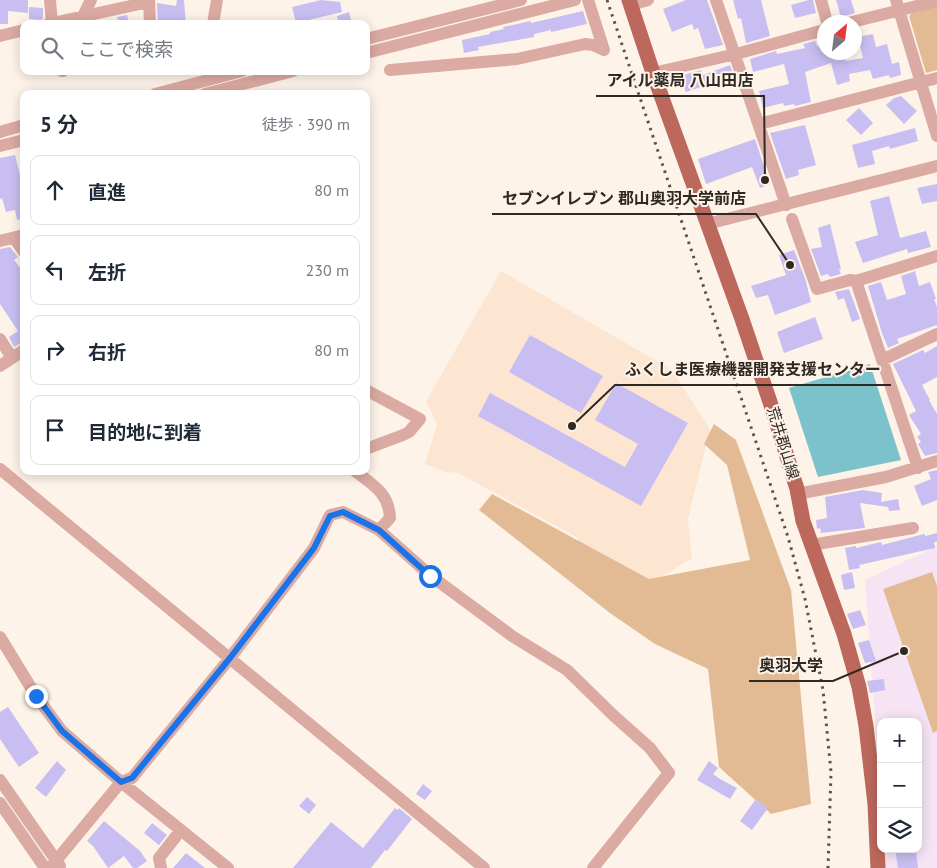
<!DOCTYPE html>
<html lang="ja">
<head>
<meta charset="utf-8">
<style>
	:root { --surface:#fff; --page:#f2f2f3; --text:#1f2937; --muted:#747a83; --line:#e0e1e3 }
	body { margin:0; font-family:"PT Sans","Noto Sans JP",sans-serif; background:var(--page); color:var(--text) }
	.controls { position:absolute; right:15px; bottom:15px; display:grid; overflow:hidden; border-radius:10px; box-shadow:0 2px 12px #0003 }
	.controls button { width:45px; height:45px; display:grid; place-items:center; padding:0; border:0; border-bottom:1px solid var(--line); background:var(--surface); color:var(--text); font:25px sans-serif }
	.compass { position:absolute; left:817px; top:15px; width:45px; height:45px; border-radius:50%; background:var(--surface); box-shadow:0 2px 12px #0003; rotate:28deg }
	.stop { position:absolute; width:15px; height:15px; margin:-11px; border:4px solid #1a73e8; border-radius:50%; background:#fff }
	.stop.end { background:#1a73e8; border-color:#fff; box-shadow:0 1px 5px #0008 }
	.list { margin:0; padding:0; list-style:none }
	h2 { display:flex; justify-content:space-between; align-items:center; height:65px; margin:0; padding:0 20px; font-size:21px }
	h2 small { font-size:16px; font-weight:400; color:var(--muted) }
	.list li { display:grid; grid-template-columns:32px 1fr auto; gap:15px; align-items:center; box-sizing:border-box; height:70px; margin:0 10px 10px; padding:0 10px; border:1px solid var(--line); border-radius:10px }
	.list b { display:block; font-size:19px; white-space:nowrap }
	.list em { font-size:16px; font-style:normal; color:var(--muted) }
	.icon { flex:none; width:28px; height:28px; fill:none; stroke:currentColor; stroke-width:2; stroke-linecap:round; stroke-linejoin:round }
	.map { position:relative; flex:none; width:937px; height:868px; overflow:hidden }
	.search { position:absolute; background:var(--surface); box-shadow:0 2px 12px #0003; left:20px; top:20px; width:350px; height:55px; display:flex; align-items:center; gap:12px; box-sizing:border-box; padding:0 18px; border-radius:10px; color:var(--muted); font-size:19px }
	.panel { position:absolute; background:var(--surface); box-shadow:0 2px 12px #0003; left:20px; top:90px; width:350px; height:385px; border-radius:10px }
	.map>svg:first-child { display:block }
</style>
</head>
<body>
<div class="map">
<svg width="937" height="868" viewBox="0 0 937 868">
	<rect width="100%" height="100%" fill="#fdf3e9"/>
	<!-- built -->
	<path fill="#fde6d1" d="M501 271 671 369 710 429 688 519 692 558 650 584 576 544 578 538 456 472 447 473 425 464 437 424 426 401Z"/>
	<!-- education -->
	<path fill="#f6e4f5" d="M937 546V868H885L884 849H918V722H881V803L865 580Z"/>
	<!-- green -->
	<path fill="#e2bb95" d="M937 5V70L926 73 909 16 913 12Z
		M714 424 736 440 791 590 811 804 771 814 719 767 708 669 655 644 610 613 479 510 492 494 649 579 750 560 727 465 704 444Z
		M932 572 937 586V731L933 733 883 589Z"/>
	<!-- water -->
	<path fill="#7cc2cb" d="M870 364 901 460 818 477 789 388Z"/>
	<!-- building -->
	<path fill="#c9bef1" d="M0 0H28V13L8 11V24H0Z
		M177 0H184L186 24H158L157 3 176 6Z
		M321 0 340 2 342 12 296 23 292 7Z
		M686 0H707L723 45 705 49 698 28 694 30 692 24 672 32 663 9Z
		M733 0H761L770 36 746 43 741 18 738 19Z
		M809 0H813L816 13 795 18 791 5Z
		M836 0H851L855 13 841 17Z
		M29 7 43 8V18L41 20 29 19Z
		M583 11 587 24 551 32V30L534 34V37L478 47 479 50 464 53 462 40 490 34V32L504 29 503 27 531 21V23Z
		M349 12 352 24H339L337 16Z
		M127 15 129 24H119L117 17Z
		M873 34 876 47 887 44 892 64 899 62 901 75 890 78 889 75 873 79 870 70 849 74 850 81 837 85 831 63 805 72 811 102 795 106 794 104 784 106 783 103 763 108 759 91 789 84 784 64 753 72 750 59 776 51 777 54 805 48 803 44 815 41 817 46 822 45 824 52H844L846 61 863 58 858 37Z
		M730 65 734 76 686 92 679 76 701 70 703 75Z
		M901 96 917 111 904 124 886 105 894 98Z
		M859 108 873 123 861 135 846 120Z
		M805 125 816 165 798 170 799 175 786 179 770 133Z
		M915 128 918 141 890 149 889 146 872 151 875 164 858 168 852 145Z
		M755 139 770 184 760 188 752 167 706 184 698 159Z
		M15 155 24 192V196L21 197 24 218 17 220 15 210 6 212 2 198 0 199V158Z
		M937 184V201L922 204 917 188Z
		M889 196 900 238 926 231 931 247 908 253 907 249 863 263 855 242 878 235 870 201Z
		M830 224 841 269H839L841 274 830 277 828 274 821 276 811 249 822 247 818 228Z
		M10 247 18 257 14 260 24 273V341L14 347 9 337 18 331 0 304V249Z
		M794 250 805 278 811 302 775 315 768 295 756 298 751 286 786 275 779 255Z
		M915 271 919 286 930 282 936 299H934L937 307V325L897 339 899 343 888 348 882 333 868 286 881 282 887 300 906 294 901 276Z
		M849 289 860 319 852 322 844 298 838 300 835 292Z
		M815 317 823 339 784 353 777 332Z
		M530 335 603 376 581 413 509 372Z
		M937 346V377L922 385 930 400H929L937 414V453L925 456 918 444 921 442 917 437 921 434 909 415 916 411 893 364 923 350 925 353Z
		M616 383 688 423 641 506 478 416 490 393 625 467 638 444 595 420Z
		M937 470V500L922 506 914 486 931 479 928 472Z
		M863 490 882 493 881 502 898 499 900 510 889 511 888 507 860 503 865 528 821 533 820 528 817 529 816 520 827 518 825 497Z
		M937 533V542H934L935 548 859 565 860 568 849 570 845 548 856 546V548L881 542 882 545 920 535 925 534V536Z
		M852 572 855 588 844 590 841 575Z
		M860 610 866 625 853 629 847 614Z
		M869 640 876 661 865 663 858 643Z
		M884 679 885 690 870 693 867 681Z
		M8 707 39 753 19 767 0 739V712Z
		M57 761 66 770 46 797 35 788Z
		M709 761 718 768 713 774 720 779 737 788 730 799 697 780Z
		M423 784 432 791 425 800 416 794Z
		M307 797 316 805 309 814 299 806Z
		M756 799 768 808 752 830 740 821Z
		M395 808 398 810 399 808 412 819 387 851 385 850 371 868H293L331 822 363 848Z
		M104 821 140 851 147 861 137 868H133L124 856 108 868 93 846 87 841Z
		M152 823 167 835 159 845 144 833Z
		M895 849H916L918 868H898Z
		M186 853 205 868H173Z"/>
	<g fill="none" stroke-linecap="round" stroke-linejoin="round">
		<!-- minor -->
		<path stroke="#dbaaa2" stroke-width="12" d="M50 0 52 24
			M149 0 150 24
			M588 0 604 50
			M716 0 786 205
			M821 0 827 22
			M896 0 937 136
			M631 5 648 0
			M83 16 91 0
			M852 22 937 1
			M48 24 149 2
			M213 24 217 0
			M0 36 24 30
			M366 39 521 0
			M366 53 575 0
			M390 70 517 59 585 44 593 45 604 50
			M62 71H63
			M653 73 736 54 824 30
			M155 94 242 71
			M205 94 293 71
			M759 124 937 78
			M0 132 24 125
			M0 146 24 140
			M792 219 817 289 850 280 856 281 937 256
			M707 224 937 166
			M14 238 24 252
			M0 241 24 235
			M856 281 918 468
			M0 339 12 358
			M882 360 937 334
			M0 366 24 350
			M366 390 420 419 409 432 403 435 366 449
			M0 469 484 868
			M355 471C373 485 389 493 390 518L379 530
			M797 494 886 477 937 461
			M811 545 913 528
			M0 637 36 696 62 731 121 782 228 868
			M0 780 60 866
			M0 803 45 868
			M50 868 121 782 132 778 230 658 314 548 330 515 343 512 379 530 431 576 512 636 567 670 613 715 650 748 669 773 593 868
			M161 868 159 858 181 830"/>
		<!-- major -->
		<path stroke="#bd685d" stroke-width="15" d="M629 0 653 73 742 319 773 411 797 489 803 521 844 634 859 687 866 726 875 804 878 868"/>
		<!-- rail -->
		<path stroke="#59534c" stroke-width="3" stroke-dasharray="2.5 5" stroke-linecap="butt" d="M607 0 788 537 805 599 823 690 831 772 828 868"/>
	</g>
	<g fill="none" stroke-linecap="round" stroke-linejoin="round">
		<!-- route -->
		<path stroke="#1a73e8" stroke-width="6" d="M36 696 62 731 121 782 132 778 230 658 314 548 330 516 343 512 379 530 430 576"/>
	</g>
	<g text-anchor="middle" stroke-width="4" stroke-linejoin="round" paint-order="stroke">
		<!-- street labels -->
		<g font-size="15" fill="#2f2923" stroke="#fdf3e9">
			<text transform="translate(783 443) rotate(73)" y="5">荒井郡山線</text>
		</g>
	</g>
	<!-- callouts -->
	<path fill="none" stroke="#2f2923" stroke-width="2" d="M765 180L764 96H596M790 265L756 214H492M572 426L615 385H891M904 651L833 681H749"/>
	<g fill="#2f2923" stroke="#fdf3e9" stroke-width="2">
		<circle cx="765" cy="180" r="5"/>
		<circle cx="790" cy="265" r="5"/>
		<circle cx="572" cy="426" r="5"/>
		<circle cx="904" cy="651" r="5"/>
	</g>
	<g font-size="16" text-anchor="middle" font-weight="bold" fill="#2f2923" stroke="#fdf3e9" stroke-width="4" stroke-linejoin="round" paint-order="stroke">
		<text x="680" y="86">アイル薬局 八山田店</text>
		<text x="624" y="204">セブンイレブン 郡山奥羽大学前店</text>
		<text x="753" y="375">ふくしま医療機器開発支援センター</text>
		<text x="791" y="671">奥羽大学</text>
	</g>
</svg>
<div class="controls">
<button>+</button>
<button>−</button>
<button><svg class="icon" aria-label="layers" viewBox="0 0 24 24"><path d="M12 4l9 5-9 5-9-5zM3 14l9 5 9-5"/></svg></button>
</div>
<svg class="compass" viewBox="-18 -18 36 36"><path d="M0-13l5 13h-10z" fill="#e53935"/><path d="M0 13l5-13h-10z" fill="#747a83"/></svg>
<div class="stop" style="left:430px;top:576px"></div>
<div class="stop end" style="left:36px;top:696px"></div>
<div class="search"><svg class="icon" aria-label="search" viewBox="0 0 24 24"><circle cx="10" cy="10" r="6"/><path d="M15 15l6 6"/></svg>ここで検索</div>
<section class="panel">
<h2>5 分<small>徒歩 · 390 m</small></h2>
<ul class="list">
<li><svg class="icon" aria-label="ahead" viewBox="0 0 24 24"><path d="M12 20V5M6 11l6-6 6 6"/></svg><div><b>直進</b></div><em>80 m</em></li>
<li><svg class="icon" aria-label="left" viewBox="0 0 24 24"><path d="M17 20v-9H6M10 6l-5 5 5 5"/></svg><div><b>左折</b></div><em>230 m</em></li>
<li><svg class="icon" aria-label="right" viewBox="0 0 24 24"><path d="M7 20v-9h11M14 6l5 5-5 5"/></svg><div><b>右折</b></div><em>80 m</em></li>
<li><svg class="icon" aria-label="arrive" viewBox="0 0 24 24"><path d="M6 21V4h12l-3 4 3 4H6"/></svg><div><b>目的地に到着</b></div></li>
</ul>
</section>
</div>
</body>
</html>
